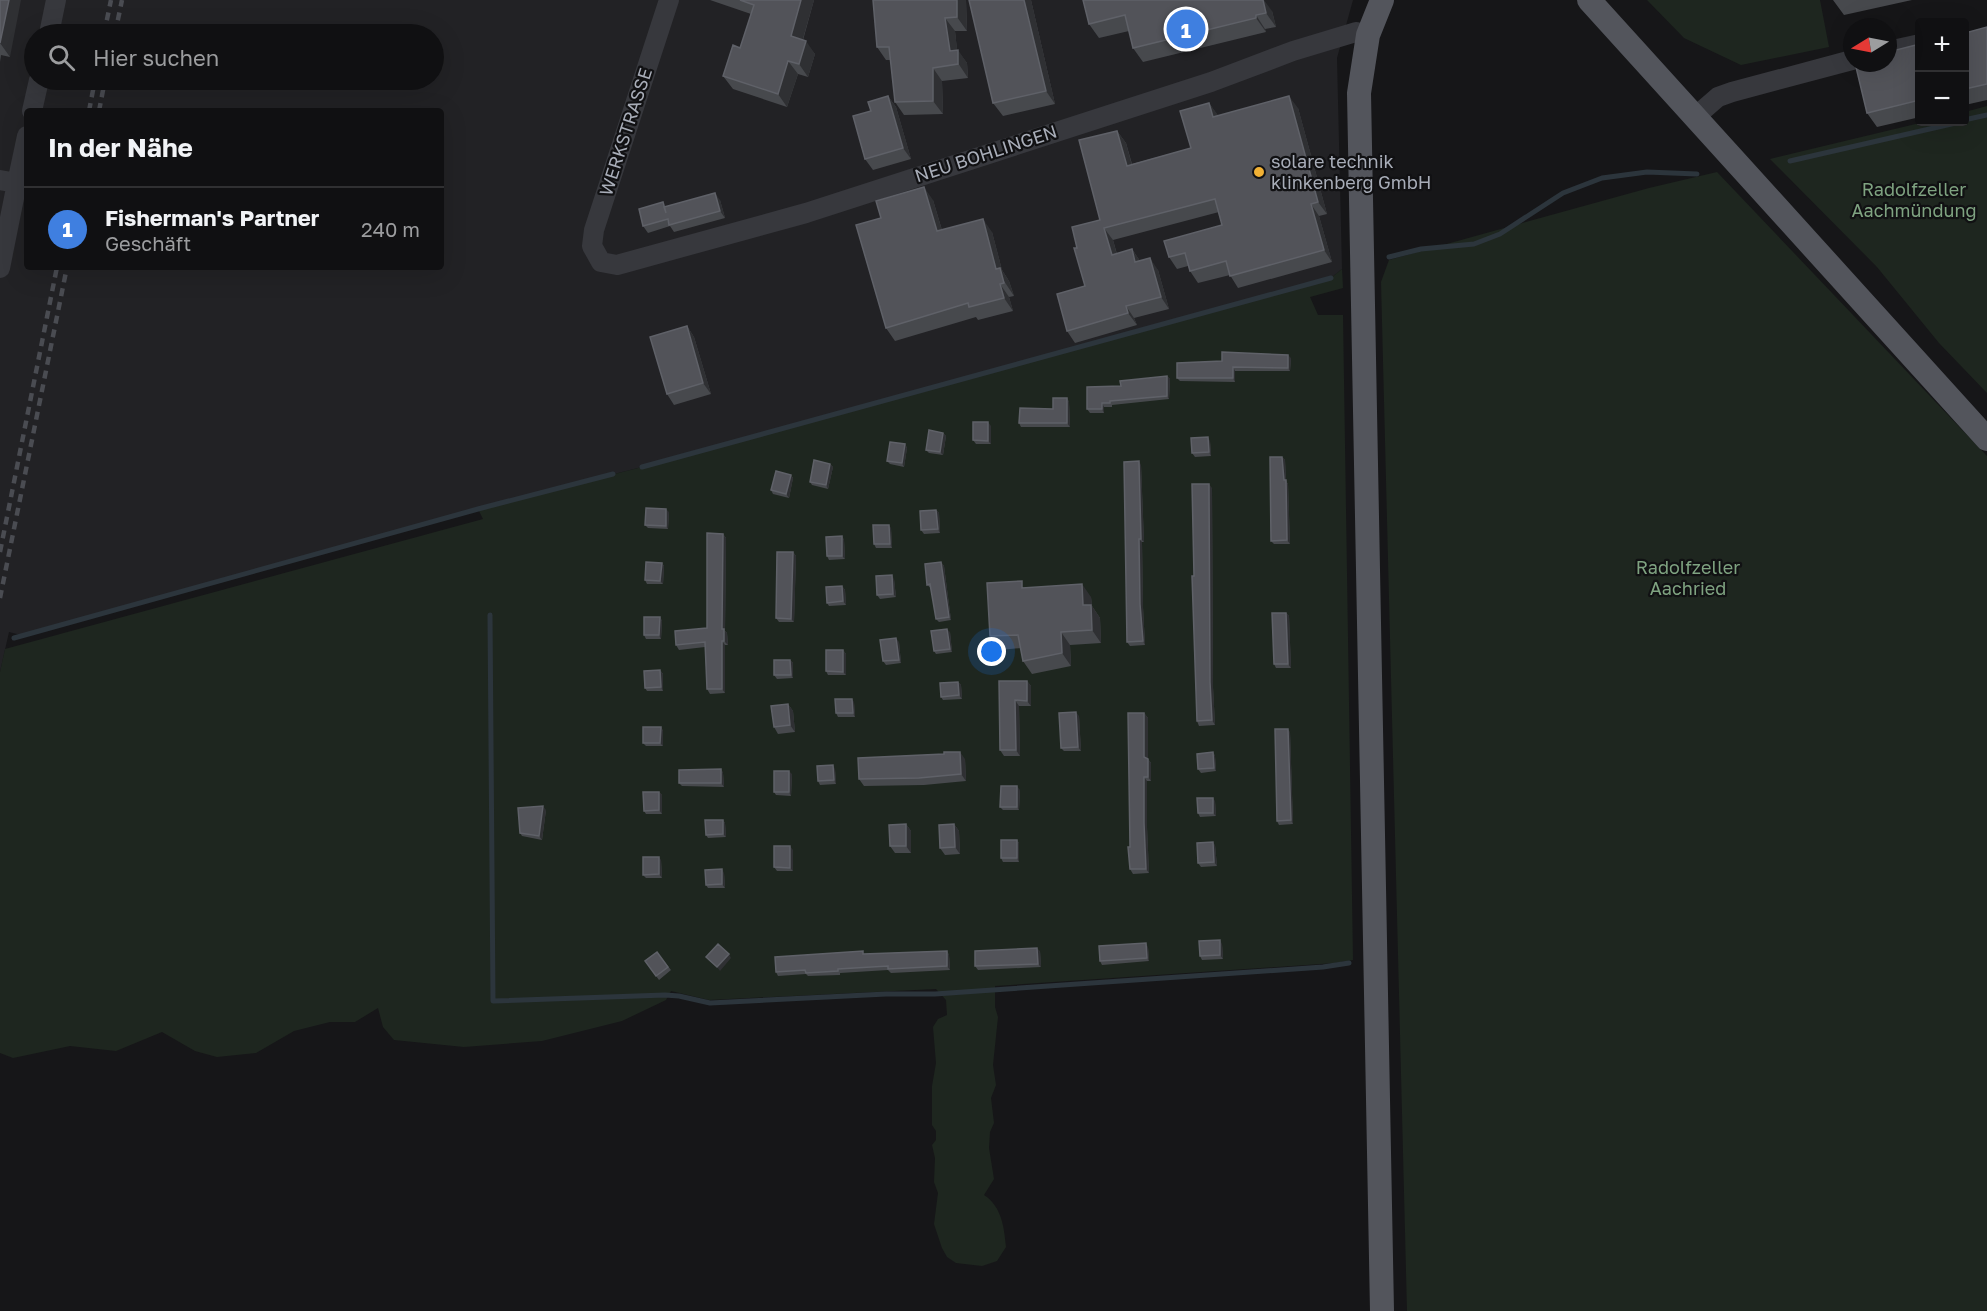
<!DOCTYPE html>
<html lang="de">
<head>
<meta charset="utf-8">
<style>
	:root { --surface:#101012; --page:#19191b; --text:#f1f3f6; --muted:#9c9d9f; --line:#303032; --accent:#2563eb }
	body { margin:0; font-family:"Golos Text",sans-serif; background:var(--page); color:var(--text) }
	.controls { position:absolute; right:18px; top:18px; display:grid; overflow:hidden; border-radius:6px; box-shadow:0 6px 24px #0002 }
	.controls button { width:54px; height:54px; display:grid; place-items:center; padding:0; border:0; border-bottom:2px solid var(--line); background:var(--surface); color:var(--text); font:30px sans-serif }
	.compass { position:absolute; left:1843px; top:18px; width:54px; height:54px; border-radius:50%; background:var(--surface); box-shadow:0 6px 24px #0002; rotate:260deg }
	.you { position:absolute; left:992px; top:652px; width:21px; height:21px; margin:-15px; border:4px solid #fff; border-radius:50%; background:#1a73e8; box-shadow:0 0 0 9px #1a73e833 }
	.badge { display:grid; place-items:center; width:39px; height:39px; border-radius:50%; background:var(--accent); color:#fff; font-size:20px; font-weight:700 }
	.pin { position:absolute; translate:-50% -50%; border:3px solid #fff; box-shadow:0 2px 6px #0006 }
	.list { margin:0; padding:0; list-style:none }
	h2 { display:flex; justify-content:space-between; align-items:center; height:78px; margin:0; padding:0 24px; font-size:26px }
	h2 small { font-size:20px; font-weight:400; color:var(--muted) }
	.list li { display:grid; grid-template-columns:39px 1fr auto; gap:18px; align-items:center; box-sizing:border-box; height:84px; padding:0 24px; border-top:2px solid var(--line) }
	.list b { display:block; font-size:22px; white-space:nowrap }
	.list p { margin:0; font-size:20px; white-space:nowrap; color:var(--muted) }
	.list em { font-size:20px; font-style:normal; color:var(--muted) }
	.icon { flex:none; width:33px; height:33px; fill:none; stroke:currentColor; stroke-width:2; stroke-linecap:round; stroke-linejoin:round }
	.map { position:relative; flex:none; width:1987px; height:1311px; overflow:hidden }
	.search { position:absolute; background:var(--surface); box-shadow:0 6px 24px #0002; left:24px; top:24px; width:420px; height:66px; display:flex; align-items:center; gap:15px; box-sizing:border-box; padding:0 21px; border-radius:33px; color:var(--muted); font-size:22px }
	.panel { position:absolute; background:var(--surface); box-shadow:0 6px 24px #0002; left:24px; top:108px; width:420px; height:162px; border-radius:6px }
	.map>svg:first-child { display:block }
</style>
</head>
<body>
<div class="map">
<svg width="1987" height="1311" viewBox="0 0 1987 1311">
	<rect width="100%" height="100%" fill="#161618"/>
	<!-- built -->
	<path fill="#222225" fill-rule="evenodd" d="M0 0H1353L1337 58 1342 269 1331 278 642 467 478 509 21 635 9 632 0 672ZM34 34H434V80H34ZM27 111H441V267H27Z"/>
	<!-- green -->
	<path fill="#1e261f" d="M1647 0H1820L1829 47 1741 65 1684 38Z
		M1987 106V393L1939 343 1877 267 1770 159 1924 122H1964L1965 112Z
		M1717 172 1987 456V1311H1407L1381 282 1389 260 1649 188Z
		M1342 269 1343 288 1310 297 1318 315H1343L1353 960 1335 963 995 986V1007L998 1017 993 1065 996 1085 991 1098 994 1123 990 1132 989 1148 994 1179 984 1195C1002 1207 1004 1227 1006 1247L997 1261 982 1266 956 1263 947 1257 942 1248 934 1224 938 1193 934 1182 935 1158 932 1145 936 1140V1131L932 1125V1086L936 1063 933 1027 938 1019 947 1015 946 1000 936 989 709 1000 671 991 666 1000 622 1021 542 1041 464 1047 394 1040 383 1027 378 1008 355 1022H330L294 1031 256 1053 217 1057 195 1051 162 1032 116 1051 70 1046 13 1058 0 1053V672L5 649 483 519 478 509 642 467 1331 278Z"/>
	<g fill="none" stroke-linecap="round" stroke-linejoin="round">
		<!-- stream -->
		<path stroke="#2c353c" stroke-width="5" d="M1964 120 1987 115
			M1790 161 1960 122
			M1389 257 1421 249 1474 244 1500 234 1563 193 1602 178 1647 172 1697 174
			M642 467 1331 278
			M490 615 493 1001 665 995 679 996 710 1003 886 994H935L1323 967 1349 963
			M14 638 478 509 613 474"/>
		<!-- minor -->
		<path stroke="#37383d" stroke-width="20" d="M669 0 594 230 592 246 601 262 617 265 806 213 1211 82 1293 51 1356 32 1368 35
			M49 34 56 0
			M1888 51 1920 44
			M32 111 39 80
			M1695 117 1718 97 1732 92 1852 60
			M0 180 17 183 27 136
			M0 268 17 183"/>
		<!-- major -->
		<path stroke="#53555c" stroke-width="24" d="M1589 0 1987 439
			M1382 1311 1359 93 1368 35 1382 0"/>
		<!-- rail -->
		<path stroke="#4a4c52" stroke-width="4.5" stroke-dasharray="8 6" stroke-linecap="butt" d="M104 34 111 0
			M115 34 122 0
			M89 111 95 80
			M99 111 105 80
			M0 552 57 267
			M0 598 67 267"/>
	</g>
	<!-- wall -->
	<path fill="#47494d" d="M0 0 10 57 1 55 0 62Z
		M710 0H814L803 40 815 54 808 77 798 74 787 107 733 89 723 76 740 48 751 14Z
		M873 0H966L967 31H955L957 50 967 63 968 78 942 81 943 114 904 115 895 102 891 60H886L877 47Z
		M1031 0 1055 104 1003 116 993 103Z
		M1083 0 1272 11 1276 27 1265 29 1266 32 1143 62 1133 48 1129 31 1099 38 1089 24Z
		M1833 0H1912L1844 15Z
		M1987 27V100L1965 105V33Z
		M1920 44V117L1877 127 1867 113Z
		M888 96 896 107 911 159 873 170 865 159 871 111Z
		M1209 103 1218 116 1298 108 1327 214 1319 216 1332 262 1238 288 1230 275 1198 283 1190 271 1188 266 1177 269 1169 257 1222 225 1219 212 1113 240 1117 254 1132 249 1140 261 1158 270 1169 309 1134 318 1137 325 1075 343 1067 331 1085 286 1077 248 1100 220 1117 131 1126 143 1132 164 1191 148Z
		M720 200 725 218 674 232 670 226 648 233 643 226 666 207Z
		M933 200 942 230 992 232 1002 270 1009 281 1014 296 1009 297 1013 311 978 320 976 317 895 341 886 328 881 218Z
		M687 326 694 337 711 394 674 405 667 394Z
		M1291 358 1290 371H1235V382L1180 381 1177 378V363Z
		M1167 376 1170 379 1169 399 1112 405V407H1104V413H1090L1087 409 1121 386Z
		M1067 398 1069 402 1070 427H1021L1019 423 1053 409Z
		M991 426V444H976L973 440Z
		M943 433 946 436 943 455 929 453 926 450Z
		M1210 441 1211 456 1195 457 1192 453Z
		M905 444 907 448 904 467 890 464 887 461Z
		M1282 457 1285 460 1286 481 1288 484 1290 544H1274L1271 541Z
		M830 464 833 467 828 489 812 485 810 482Z
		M1141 465 1144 542H1142L1143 607 1145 645 1130 646 1127 642Z
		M791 475 793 478 789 498 773 494 771 490Z
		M1212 488 1213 687 1215 725 1199 726 1197 721 1194 576Z
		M936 510 939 513 940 533 924 534 921 530Z
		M669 512 668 529 648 528 645 525Z
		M891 528 892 548H876L874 544Z
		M723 534 726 538 725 631 727 633 728 645H725V693L710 694 707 689 705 647 679 650 676 645 707 628Z
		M842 536 844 540 845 559 829 560 827 556Z
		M793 552 796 556 794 622H779L776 618Z
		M941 562 944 566 951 620 939 622 936 619 931 588 927 585Z
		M662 563 664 566 663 584H647L645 580Z
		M894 579 896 597 880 599 877 595Z
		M842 586 845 590 846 605 829 606 827 603Z
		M1027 588 1091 597 1092 606 1100 618 1101 643 1070 645 1071 666 1032 674 1023 661 1021 648 999 650 990 636Z
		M1286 613 1289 616 1291 668H1276L1274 664Z
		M660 617 662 621 661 639H646L644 635Z
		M950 632 952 652 936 654 934 651Z
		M899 642 901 663 886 665 883 661Z
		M843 650 846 654V675H828L826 671Z
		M790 660 793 663V678L777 679 774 675Z
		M660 670 663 674V691H647L645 688Z
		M999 681H1027L1031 686V706H1019L1020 756H1004L1000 750Z
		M958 682 961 685 962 699 943 700 941 697Z
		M854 702 855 717H838L836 713Z
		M788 704 793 711 795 732 778 734 774 727Z
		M1144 713 1148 718V759L1151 763V781H1147V827L1149 873 1133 874 1130 869V847Z
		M1079 716 1081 751H1064L1061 748Z
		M661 727 663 731V746H646L643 743Z
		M1290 732 1293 824 1279 825 1277 821Z
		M1213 752 1215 756 1216 771 1201 773 1198 769Z
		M965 759 966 781 924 785 864 786 859 779Z
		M721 769 723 773 724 787 682 786 679 783Z
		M835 769 836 784 820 785 818 781Z
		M792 774 791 796 776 795 774 792Z
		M1020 790 1019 810H1003L1000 807Z
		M659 792 662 795V814H646L644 811Z
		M1215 801 1216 816 1200 817 1198 813Z
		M546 810 542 840 522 836 520 833Z
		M723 820 725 823 726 837 708 838 706 835Z
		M906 824 911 831V853H895L890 846Z
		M954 824 959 831 960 854 945 855 940 848Z
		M1017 840 1019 843V862H1003L1001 858Z
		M1215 845 1217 866 1201 867 1198 863Z
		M793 850V871H777L774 867Z
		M661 860 662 878H646L643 875Z
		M724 873 725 888H708L706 885Z
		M1222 944 1223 959 1202 960 1200 956Z
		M1148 947 1149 961 1102 965 1100 961Z
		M947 951 949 955 950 970 891 973 888 970 840 973V975L808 976 806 974 778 976 776 972 865 954Z
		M1040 951 1041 967 978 970 975 966Z
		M657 952 671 970 659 980 645 961Z"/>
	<!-- shaded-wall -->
	<path fill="#2f3033" d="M9 0H21L10 57 0 43Z
		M801 0H814L800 49 791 36Z
		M957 0H966L967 31 957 17Z
		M1024 0H1031L1055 104 1046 91Z
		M1263 0H1264L1272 11 1276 27 1266 13Z
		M1256 15 1265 29 1266 32 1256 18Z
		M945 18 955 31 958 58V50L967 63 968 78 950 51Z
		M806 41 815 54 808 77 799 64Z
		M788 61 798 74 787 107 778 94Z
		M933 68 942 81 943 114 933 101Z
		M888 96 896 107 911 159 903 148Z
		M1289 96 1298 108 1327 214 1318 202Z
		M1209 103 1218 115 1222 129 1213 117Z
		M1117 131 1126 143 1135 177 1127 166Z
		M924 187 933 200 946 244 937 231Z
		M715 193 720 200 725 218 720 211Z
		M1311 204 1319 216 1332 262 1324 250Z
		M983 219 992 232 1002 270 1009 281 1014 296 996 269Z
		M1104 228 1113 240 1120 267 1112 255Z
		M1132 249 1140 261 1135 262Z
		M1150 258 1158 270 1169 309 1161 297Z
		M1000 284 1009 297 1013 311 1004 298Z
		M1126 306 1134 318 1137 325 1128 313Z
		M687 326 694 337 711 394 703 383Z
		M1288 355 1291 358 1290 371 1288 368Z
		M1233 367 1235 371V382L1233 378Z
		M1167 376 1170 379 1169 399 1167 396Z
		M1067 398 1069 402 1070 427 1067 423Z
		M1102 403 1104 407V413L1102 409Z
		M988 422 991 426V444L988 441Z
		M943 433 946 436 943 455 940 452Z
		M1208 437 1210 441 1211 456 1209 452Z
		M905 444 907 448 904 467 902 463Z
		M1282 457 1285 460 1286 481 1288 484 1290 544 1287 540Z
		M1139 461 1141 465 1144 542 1141 539Z
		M830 464 833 467 828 489 826 485Z
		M791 475 793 478 789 498 786 494Z
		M1209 484 1212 488 1213 687 1215 725 1212 720 1210 682Z
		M666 509 669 512 668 529 666 526Z
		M936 510 939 513 940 533 938 529Z
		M889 525 891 528 892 548 890 544Z
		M723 534 726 538 725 631 727 633 728 645 724 641 722 629Z
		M842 536 844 540 845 559 842 556Z
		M1139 539 1142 542 1143 607 1145 645 1143 641 1140 604Z
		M793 552 796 556 794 622 791 619Z
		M941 562 944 566 951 620 949 617Z
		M662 563 664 566 663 584 660 581Z
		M892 575 894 579 896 597 893 594Z
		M1082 584 1091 597 1092 606 1100 618 1101 643 1092 630 1083 605Z
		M842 586 845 590 846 605 843 601Z
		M1286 613 1289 616 1291 668 1288 664Z
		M660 617 662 621 661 639 659 635Z
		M947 629 950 632 952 652 950 649Z
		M1061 632 1070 645 1071 666 1062 653Z
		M896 638 899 642 901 663 899 660Z
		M722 641 725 645V693L722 689Z
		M843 650 846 654V675L843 672Z
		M790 660 793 663V678L791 675Z
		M660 670 663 674V691L661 687Z
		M1027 681 1031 686V706L1027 701Z
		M958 682 961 685 962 699 959 695Z
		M852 699 854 702 855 717 853 713Z
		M1015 700 1019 706 1020 756 1016 750Z
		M788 704 793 711 795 732 790 725Z
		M1076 712 1079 716 1081 751 1078 747Z
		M1144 713 1148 718V762L1144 757Z
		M661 727 663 731V746L660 743Z
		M1288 729 1290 732 1293 824 1291 820Z
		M960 752 965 759 966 781 961 774Z
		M1213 752 1215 756 1216 771 1214 768Z
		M1148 759 1151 763V781L1148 777Z
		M833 765 835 769 836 784 834 780Z
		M721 769 723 773 724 787 721 783Z
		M789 771 792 774 791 796 789 792Z
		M1144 777 1147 781V827L1149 873 1146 869 1144 823Z
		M1017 786 1020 790 1019 810 1017 807Z
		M659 792 662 795V814L659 810Z
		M1213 798 1215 801 1216 816 1213 813Z
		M543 806 546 810 542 840 539 836Z
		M723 820 725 823 726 837 723 834Z
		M906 824 911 831V853L906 846Z
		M954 824 959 831 960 854 955 847Z
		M1017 840 1019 843V862L1017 858Z
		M1213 842 1215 845 1217 866 1214 862Z
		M790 846 793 850V871L790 868Z
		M659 857 661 860 662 878 659 874Z
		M722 869 724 873 725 888 722 884Z
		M1220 940 1222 944 1223 959 1220 955Z
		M1146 943 1148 947 1149 961 1147 958Z
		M1037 948 1040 951 1041 967 1038 964Z
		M947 951 949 955 950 970 947 966Z
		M729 954 731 958 720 971 717 967Z"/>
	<!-- building -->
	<path fill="#525359" stroke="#5f6168" stroke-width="1.5" d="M0 0H9L0 43Z
		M740 0H801L791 36 806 41 799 64 788 61 778 94 723 76 733 45 740 48 754 5Z
		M873 0H957V17L945 18 950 51 958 50V64L933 68V101L895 102 889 47H877Z
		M969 0H1024L1046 91 993 103Z
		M1083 0H1263L1266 13 1256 15V18L1133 48 1125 15 1089 24Z
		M1987 27V84L1965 89V33Z
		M1920 44V100L1867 113 1855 63H1888V52Z
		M888 96 903 148 865 159 853 116 871 111 868 102Z
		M1289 96 1318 202 1311 204 1324 250 1230 276 1226 261 1190 271 1185 253 1169 257 1164 241 1222 225 1215 199 1104 228 1112 255 1132 249 1135 262 1150 258 1161 297 1126 306 1128 313 1067 331 1057 294 1085 286 1074 248H1077L1072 227 1100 220 1079 140 1117 131 1127 166 1191 148 1180 111 1209 103 1213 117Z
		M924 187 937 231 983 219 996 269 1000 268 1004 283 1000 284 1004 298 969 307 968 303 886 328 856 225 881 218 876 201Z
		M715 193 720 211 669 225 668 219 643 226 639 209 663 202 666 213 664 207Z
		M687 326 703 383 667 394 650 337Z
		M1222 352 1288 355V368L1233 367V378H1177V363L1222 361Z
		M1167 376V396L1110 401V403H1102V409H1087V387L1121 386 1120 381Z
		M1053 398H1067V423H1019L1020 408 1053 409Z
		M973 422H988V441L973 440Z
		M929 430 943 433 940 452 926 450Z
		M1208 437 1209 452 1192 453 1191 438Z
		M890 442 905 444 902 463 887 461Z
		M1270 457H1282L1284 480H1286L1287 540 1271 541Z
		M814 460 830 464 826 485 810 482Z
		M1139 461 1141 539H1139L1140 604 1143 641 1127 642 1124 462Z
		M776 471 791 475 786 494 771 490Z
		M1192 484H1209L1210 682 1212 720 1197 721 1192 576H1194Z
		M646 508 666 509V526L645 525Z
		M936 510 938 529 921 530 920 511Z
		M873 525H889L890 544H874Z
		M707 533 723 534 722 629H724V641H722V689H707L705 642 676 645 675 631 707 628Z
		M842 536V556H827L826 537Z
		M777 552H793L791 619 776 618Z
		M646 562 662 563 660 581 645 580Z
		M941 562 949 617 936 619 930 584 927 585 925 564Z
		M892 575 893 594 877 595 876 576Z
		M1022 581V588L1082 584 1083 605H1091L1092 630 1061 632 1062 653 1023 661 1018 635 990 636 987 583Z
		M842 586 843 601 827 603 826 587Z
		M1272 613H1286L1288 664H1274Z
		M644 617H660L659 635H644Z
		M947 629 950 649 934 651 931 631Z
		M896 638 899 660 883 661 880 640Z
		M826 650H843V672L826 671Z
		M774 660H790L791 675H774Z
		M660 670 661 687 645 688 644 671Z
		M999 681H1027V701L1015 700 1016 750H1000Z
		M958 682 959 695 941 697 940 683Z
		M835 699H852L853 713H836Z
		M788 704 790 725 774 727 771 706Z
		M1076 712 1078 747 1061 748 1059 713Z
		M1128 713H1144V757L1148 759V777H1144V823L1146 869H1130L1128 847H1130Z
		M643 727H661L660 743H643Z
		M1275 729H1288L1291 820 1277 821Z
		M944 752H960L961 774 919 778 859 779 858 758 944 754Z
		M1213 752 1214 768 1198 769 1197 754Z
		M833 765 834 780 818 781 817 766Z
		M721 769V783H679V770Z
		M774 771H789V792H774Z
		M1001 786H1017V807H1000Z
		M643 792H659V810L644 811Z
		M1197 798H1213V813H1198Z
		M543 806 539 836 520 833 518 808Z
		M705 820H723V834L706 835Z
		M906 824V846H890L889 825Z
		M954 824 955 847 940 848 939 825Z
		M1001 840H1017V858H1001Z
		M1213 842 1214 862 1198 863 1197 843Z
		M774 846H790V868L774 867Z
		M643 857H659V874L643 875Z
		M722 869V884L706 885 705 870Z
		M1220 940V955L1200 956 1199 941Z
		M1146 943 1147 958 1100 961 1099 946Z
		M718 944 729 954 717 967 706 957Z
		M1037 948 1038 964 975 966V951Z
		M863 951V954L947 951V966L888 969V966L838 969V971L806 973 805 970 776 972 775 957Z
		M657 952 668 967 656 976 645 961Z"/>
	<!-- markers -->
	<circle fill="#f2b134" stroke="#111113" stroke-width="2" cx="1259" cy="172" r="6"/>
	<g text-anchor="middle" stroke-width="4.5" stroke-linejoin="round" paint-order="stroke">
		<!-- street labels -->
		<g font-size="18" fill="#a8adb8" stroke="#111113">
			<text transform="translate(626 132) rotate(-72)" y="6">WERKSTRASSE</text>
			<text transform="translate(986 154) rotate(-18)" y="6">NEU BOHLINGEN</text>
		</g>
		<!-- poi labels -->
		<g font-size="18" fill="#a8adb8" stroke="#111113" text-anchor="start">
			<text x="1271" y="168">solare technik<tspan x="1271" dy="21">klinkenberg GmbH</tspan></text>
		</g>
		<!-- park labels -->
		<g font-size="18" fill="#7fa381" stroke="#111113">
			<text x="1914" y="196">Radolfzeller<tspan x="1914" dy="21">Aachmündung</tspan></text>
			<text x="1688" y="574">Radolfzeller<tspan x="1688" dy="21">Aachried</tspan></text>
		</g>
	</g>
</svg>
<div class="controls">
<button>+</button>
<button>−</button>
</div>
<svg class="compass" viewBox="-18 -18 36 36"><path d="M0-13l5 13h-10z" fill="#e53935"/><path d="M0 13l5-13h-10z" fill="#9c9d9f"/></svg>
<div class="you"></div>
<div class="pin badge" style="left:1186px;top:29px;background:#3f7fe0">1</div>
<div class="search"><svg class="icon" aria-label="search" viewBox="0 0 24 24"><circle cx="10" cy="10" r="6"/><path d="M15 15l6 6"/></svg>Hier suchen</div>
<section class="panel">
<h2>In der Nähe<small></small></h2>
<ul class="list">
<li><span class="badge" style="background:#3f7fe0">1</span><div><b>Fisherman's Partner</b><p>Geschäft</p></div><em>240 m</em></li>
</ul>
</section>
</div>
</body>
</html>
